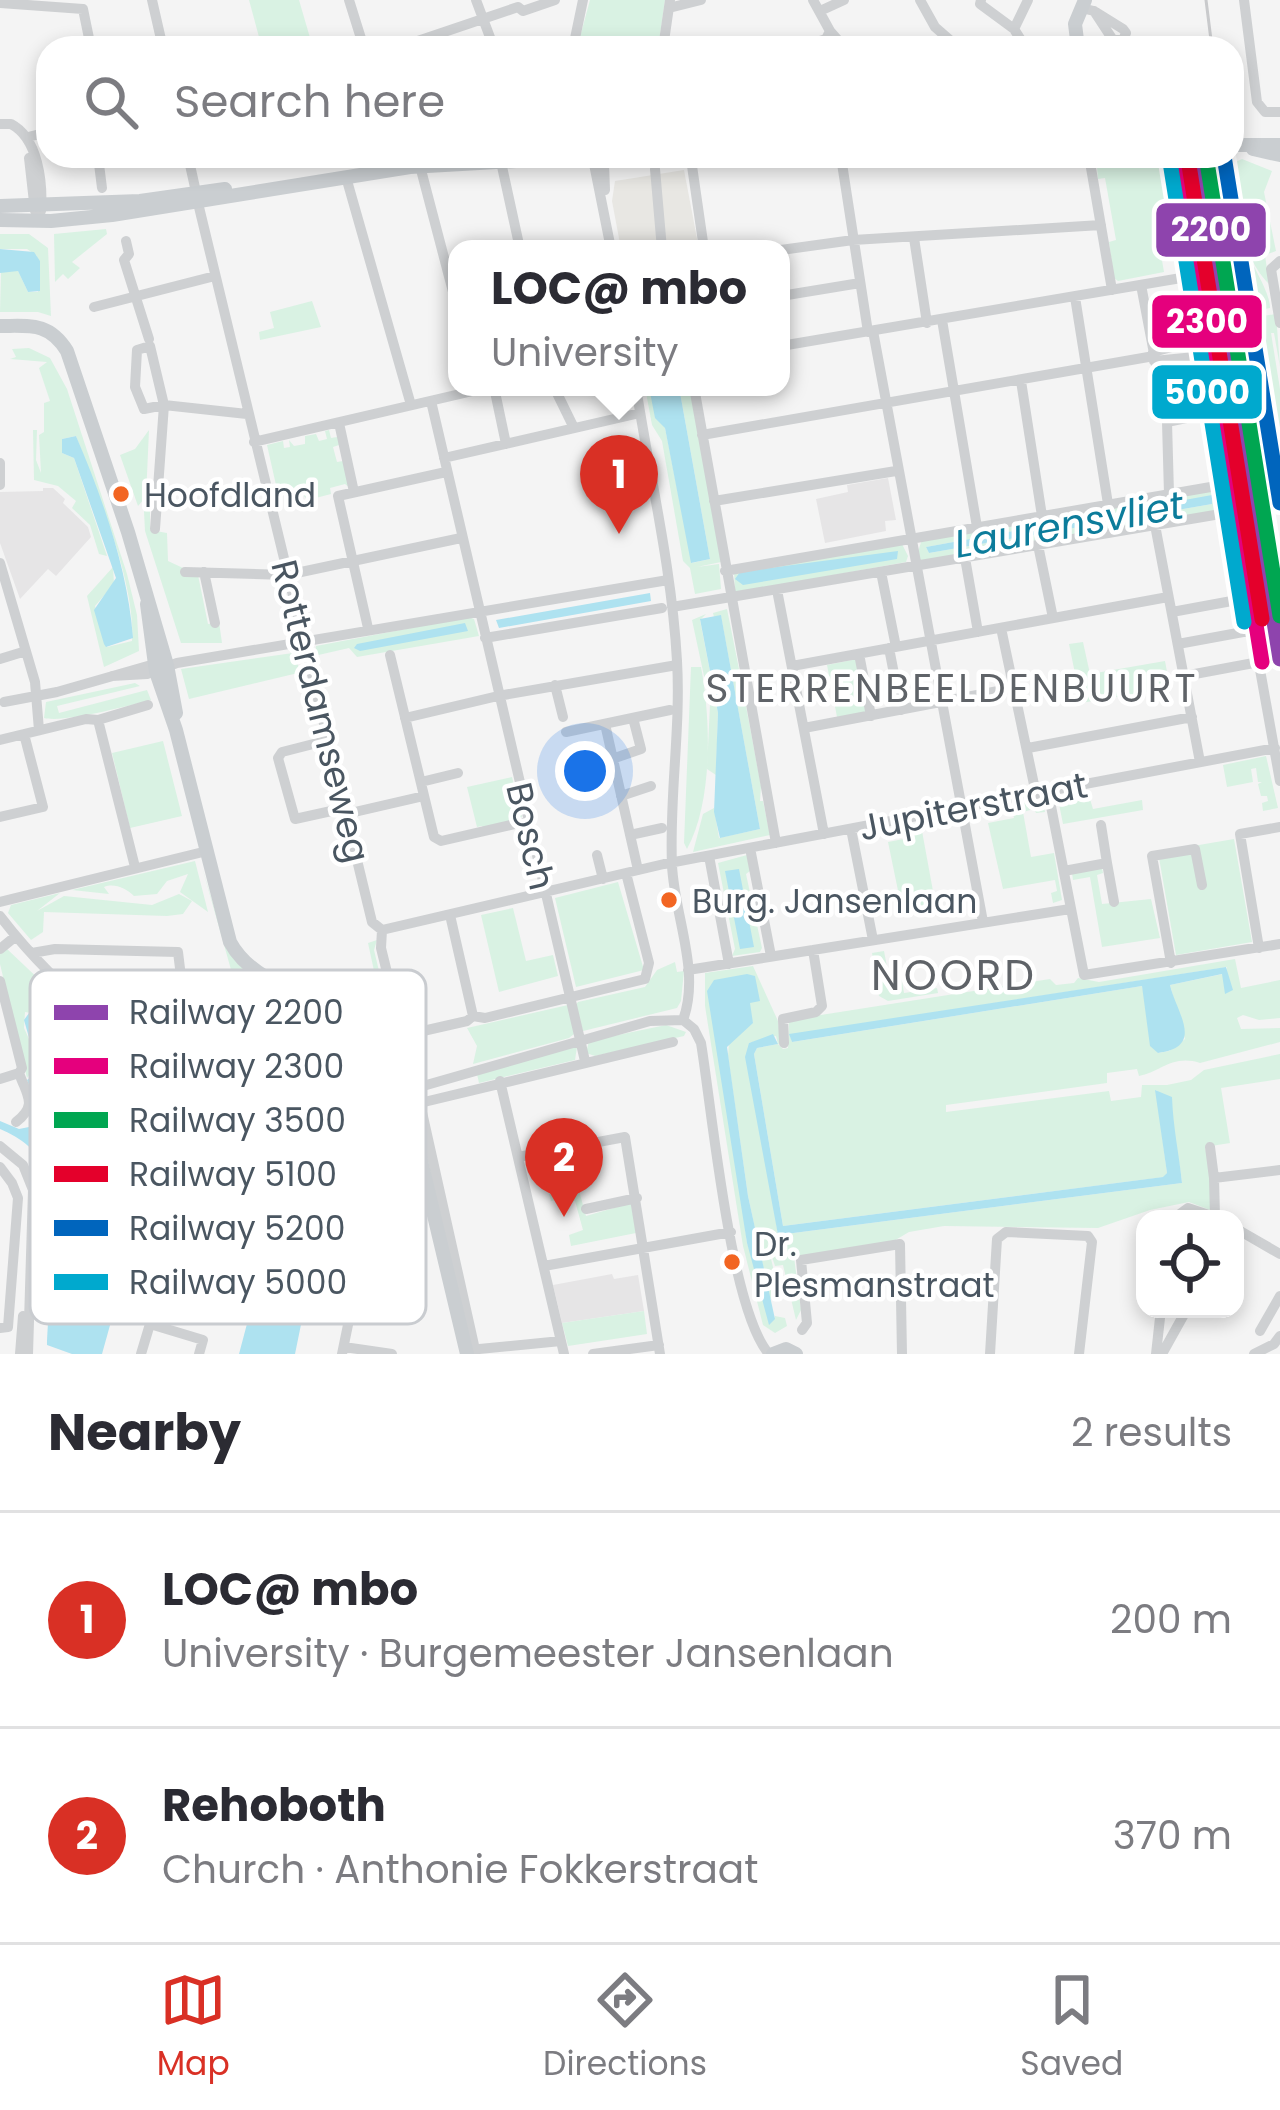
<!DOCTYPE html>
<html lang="en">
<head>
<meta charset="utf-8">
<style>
	:root { --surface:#fff; --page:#f2f2f3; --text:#2b2b33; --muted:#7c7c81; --line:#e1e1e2; --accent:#d93025 }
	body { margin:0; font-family:Poppins,sans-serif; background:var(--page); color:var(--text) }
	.controls { position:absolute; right:36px; bottom:36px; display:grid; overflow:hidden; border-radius:24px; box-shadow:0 6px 18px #0003 }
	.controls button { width:108px; height:108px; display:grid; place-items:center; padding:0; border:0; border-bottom:3px solid var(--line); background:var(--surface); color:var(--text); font:60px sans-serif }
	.you { position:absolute; left:585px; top:771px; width:42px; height:42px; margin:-30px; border:9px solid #fff; border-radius:50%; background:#1a73e8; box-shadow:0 0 0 18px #1a73e833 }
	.badge { display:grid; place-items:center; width:78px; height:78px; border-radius:50%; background:var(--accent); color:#fff; font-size:39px; font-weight:700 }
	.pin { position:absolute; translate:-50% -99px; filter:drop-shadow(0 3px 6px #0008) }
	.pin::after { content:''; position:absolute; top:63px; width:42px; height:36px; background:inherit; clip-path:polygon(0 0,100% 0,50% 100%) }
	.popup { position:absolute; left:448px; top:240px; width:342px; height:156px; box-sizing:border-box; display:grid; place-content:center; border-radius:24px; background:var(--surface); filter:drop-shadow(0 3px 9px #0005); font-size:39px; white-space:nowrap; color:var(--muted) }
	.popup b { font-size:45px; color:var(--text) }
	.popup::after { content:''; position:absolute; left:50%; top:100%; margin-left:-24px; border:24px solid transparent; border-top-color:var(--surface) }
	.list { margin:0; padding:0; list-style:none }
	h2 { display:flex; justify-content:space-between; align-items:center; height:156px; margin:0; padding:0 48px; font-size:51px }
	h2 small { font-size:39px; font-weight:400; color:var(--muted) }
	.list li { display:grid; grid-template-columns:78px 1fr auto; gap:36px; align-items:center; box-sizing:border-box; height:216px; padding:0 48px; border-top:3px solid var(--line) }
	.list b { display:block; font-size:45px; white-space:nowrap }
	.list p { margin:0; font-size:39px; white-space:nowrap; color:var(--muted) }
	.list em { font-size:39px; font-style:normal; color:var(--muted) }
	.icon { flex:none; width:66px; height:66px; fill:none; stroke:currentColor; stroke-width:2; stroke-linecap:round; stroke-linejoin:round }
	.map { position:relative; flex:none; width:1280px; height:1354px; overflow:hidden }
	.search { position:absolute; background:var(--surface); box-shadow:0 6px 18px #0003; left:36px; right:36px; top:36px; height:132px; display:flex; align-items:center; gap:30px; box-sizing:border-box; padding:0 42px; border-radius:36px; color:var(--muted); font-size:45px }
	.sheet { height:588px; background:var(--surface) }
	nav { display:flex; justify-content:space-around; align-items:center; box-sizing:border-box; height:168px; border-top:3px solid var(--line); background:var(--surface); font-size:33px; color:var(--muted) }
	nav a { display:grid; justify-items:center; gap:6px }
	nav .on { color:var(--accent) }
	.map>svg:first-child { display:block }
</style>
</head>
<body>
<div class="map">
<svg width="1280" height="1354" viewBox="0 0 1280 1354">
	<rect width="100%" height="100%" fill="#f4f4f4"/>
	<!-- commercial -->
	<path fill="#e8e7e3" d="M684 170 699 249H621L612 201 615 181Z"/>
	<!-- education -->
	<path fill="#e6e5e6" d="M888 478 896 520 885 521 886 531 825 543 816 499 848 492 847 485Z
		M43 488H53L65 499 63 503 88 527 91 537 56 576 48 569 20 599 0 543V492L43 491Z
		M612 1274 614 1279 638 1275 644 1311 562 1323 553 1285Z"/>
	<!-- green -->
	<path fill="#d9f2e3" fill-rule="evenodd" d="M249 0H299L313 48H262Z
		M590 0H665L658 48H577Z
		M1242 159 1272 171 1264 192 1276 251 1265 255 1269 284C1239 255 1238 203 1231 164Z
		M1192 160 1184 231 1158 237 1164 272 1118 281 1114 278 1109 242 1116 240 1105 178 1098 179 1097 167 1120 162Z
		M1235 227C1243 251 1271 291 1270 308L1249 312Z
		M106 229 107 234 72 262 80 268 68 279 63 274 55 282 54 234Z
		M0 234H29L48 248 51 316 38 312H0L1 271H18L28 292H38L37 256 27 249H0Z
		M312 301 321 327 260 340 259 332 274 328 270 312Z
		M1276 314 1280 367 1274 333H1271L1280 389V471L1264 391 1267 390 1266 384H1262L1250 318Z
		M29 348 50 358 67 389 127 574 137 615 139 651 104 667 87 596 113 567 114 584 95 606 107 647 132 641C136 584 97 491 76 436L62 439V453L74 458 107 556 99 554 90 525 72 508 76 501 58 486 34 480 33 430H37L36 460 41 473 39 435 44 432V403L50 401 39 368 47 362 10 359 16 357 12 349Z
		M645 387H672L650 392 665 428 692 563 710 559 679 387H690L721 562 697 567 719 564 721 589 695 594 690 568 683 561 662 441 652 425Z
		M149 430 146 497 138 506 120 455 135 449Z
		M329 430 331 438 337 437 342 444 333 447 337 462 343 461 350 488 345 484 330 488 331 494 308 500 298 490 278 494 267 445 283 441 284 448 290 447 289 440 294 446 305 444V436L316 434 319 441 327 439 325 431Z
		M1219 488 1223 512 920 563 918 552 922 539ZM1212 496V504L929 553 926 547Z
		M150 499V530L167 533 168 561 198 575 208 624 219 622 222 643H181L145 531 144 512Z
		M902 544 908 556 906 562 735 593 734 571Z
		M727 609 739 669 736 673 740 674 761 786 760 801H763L770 835 693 852 703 814 714 808 719 838 760 829 721 616 714 617 713 613Z
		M706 614 700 620 718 713 716 775 707 769 710 704 692 620Z
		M469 617 474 619 479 636 357 657 349 648 314 656 316 646Z
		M1083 642 1090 674 1165 661 1170 688 1081 703 1069 644Z
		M293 653 300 670 298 673 189 699 181 669Z
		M857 659 866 712 837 717 827 665Z
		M691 667H701C711 719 713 802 687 849L684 843Z
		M135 683 140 686 57 706 59 713 147 690 151 700C127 706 64 723 44 718L46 702Z
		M163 741 182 816 130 828 112 753Z
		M1266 756 1278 808 1263 811 1262 803 1268 801 1267 796H1261L1258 784 1262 782H1258L1256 768 1251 769 1253 782 1227 787 1223 765Z
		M512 777 522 817 484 830 482 826 477 827 467 787Z
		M1090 799 1093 809 1142 800 1143 810 1063 824 1059 804Z
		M1042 800 1045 812 1036 813 1034 809 1023 812 1031 857 1054 853 1062 900 1053 903 1051 893 1057 891 1055 880 1003 889 988 823 1014 818 1011 805Z
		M924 821 922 831 935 902 902 910 888 842 914 837 911 824Z
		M1234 839 1252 942 1176 955 1158 852Z
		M747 855 750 871 746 874 762 948 760 952 732 956 735 949 718 863Z
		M195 861 208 912 180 892 188 874 167 881 157 894 134 896C126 888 114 883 104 887L109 894 72 890Z
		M202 867 227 950 268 990 241 1005Z
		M1102 868 1103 873 1097 875 1102 904 1151 899 1160 938 1102 947 1090 877 1073 880 1072 873Z
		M618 882 644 970 576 987 555 898Z
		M60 893 37 911 64 896 152 905 179 894 192 901 183 914 167 916 44 912 43 932 31 940 8 913 11 905Z
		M513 908 526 961 553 955 558 976 499 992 481 915Z
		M377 940 374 950 389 1013 332 986 335 982 354 986 357 979 376 980 368 943Z
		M6 948 104 1041 101 1053 95 1050 97 1041 50 1003 37 1000 32 1007 47 1006 50 1015 37 1030 30 1025 31 1013 25 1012 24 1028 39 1061 27 1078 0 964V954Z
		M884 951 889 977 901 976 904 993 937 988 938 993 888 1001 879 996 872 953Z
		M1235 959 1241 988 1280 980V1018L1259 1020 1243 1015 1237 1018 1241 1029 1280 1028V1042L1200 1063C1172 1054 1159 1073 1139 1076L1137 1069 1107 1073V1083L946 1105V1112L1109 1091 1111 1101 1141 1097 1142 1085H1167L1191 1080 1204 1070 1280 1054V1079L1221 1088 1230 1143 1205 1147 1211 1176 1210 1210 1189 1202 1150 1210 1098 1228 944 1226 909 1232 892 1242 794 1257 801 1310 796 1320 783 1265 775 1266 767 1242 779 1292 770 1299 748 1196 728 1056 729 1042 753 1022 714 980 747 1243 775 1319V1316L785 1318 787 1326 775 1333 763 1325 743 1246 705 1006V973L753 966 778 1021 781 1043 778 1044 783 1049 788 1048 789 1020 1050 979 1056 985 1074 983 1078 978 1099 982ZM1227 967 1225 978 1223 974 1170 985 1185 1039 1169 1051 1158 1053 1142 986 792 1042 790 1035ZM776 1036 778 1044 757 1048 754 1054 783 1226 1164 1177 1167 1173 1156 1090 1172 1107C1170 1133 1180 1157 1182 1183L778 1235 749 1043Z
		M675 962 677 972 684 971 681 1001 677 1008 583 1031 575 1006 578 1002 645 987 657 970Z
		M266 994 302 1004 344 1024 280 1016 255 999Z
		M568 1005 574 1034 569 1038 473 1064 477 1046 467 1028Z
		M666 1025 686 1032 684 1036 595 1056 586 1053 589 1041Z
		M365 1040 378 1062 394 1116 395 1123 389 1127 362 1122 358 1126 357 1117 376 1113Z
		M571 1046 577 1047 575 1060 479 1083 477 1074Z
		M578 1187 586 1216 631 1203 636 1233 571 1246 569 1235 583 1230 575 1201 558 1205 556 1200 551 1201 549 1194Z
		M644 1311 647 1334 568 1346 562 1323Z"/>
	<!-- water -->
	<path fill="#aee2f0" d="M0 249 34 252 40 261V291L28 292 18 271 0 273Z
		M679 387 710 559 691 563 665 428 655 418 650 392Z
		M76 436C103 499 128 570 133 638L106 647 104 644 94 610 116 578 74 458 62 453V439Z
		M1212 495V504L929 553 926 547Z
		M898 551 897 559 743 585 735 579 740 572Z
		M650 593 651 601 499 628 496 620Z
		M721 615 760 829 720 838 714 812 718 713 700 619Z
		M465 623 468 631 360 651 354 648 357 644Z
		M739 869 754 947 740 949 725 871Z
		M1226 967 1233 990 1225 994 1222 974 1170 985C1176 1012 1206 1047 1158 1053L1150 1046 1142 986 792 1042 789 1034Z
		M747 974 755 976 760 1001 750 1003 753 1023 727 1047 748 1196 775 1319 769 1325 747 1243 707 991 714 980Z
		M37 1001 51 1004 96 1041 94 1048 78 1046 76 1054 64 1051 44 1148 58 1152 57 1162 71 1160 68 1174 93 1179 98 1188 104 1190 108 1179 121 1182 142 1083 131 1080 130 1070 115 1067 118 1054 183 1096 182 1102 171 1099 166 1105 157 1106 138 1205 158 1218 154 1235 179 1242 182 1234 205 1240 229 1131 221 1129V1121L205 1117 206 1107 268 1131 267 1137 254 1135 241 1144 219 1266 239 1272V1282L262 1289 265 1281 282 1283 283 1277 289 1279 311 1157 290 1148 291 1140 336 1153 295 1354H239L248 1320 122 1282 102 1354H72L47 1345C48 1308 59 1201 48 1173 39 1151 21 1138 0 1129V1121L19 1129 29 1127 37 1108 27 1080C40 1071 41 1063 36 1049L32 1048 24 1020 29 1013 30 1027 37 1030 50 1012 42 1004 34 1006Z
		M773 1034 778 1044 757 1048 754 1054 783 1226 1163 1177 1167 1173 1155 1090 1172 1097C1173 1127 1179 1154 1182 1183L778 1235 745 1057 749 1043Z"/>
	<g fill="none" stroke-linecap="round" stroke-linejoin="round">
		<!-- minor -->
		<path stroke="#ced0d2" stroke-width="10" d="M152 0 163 48
			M349 0 364 48
			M476 0 494 48
			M813 0 830 31 845 48
			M920 0 935 27 959 48
			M981 0 980 4 1014 29
			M1244 0 1257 102 1265 112H1280
			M0 3 83 9 91 48
			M669 8 701 0
			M1081 8 1094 11 1123 29 1126 33 1123 40H1113L1094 11
			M820 11 844 0
			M397 48 518 7 523 11 555 0
			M573 48 583 0
			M663 48 670 0
			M798 48 826 39 830 31
			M1026 48 1014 29 1028 0
			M0 124H11C38 138 43 182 41 211
			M28 137 48 132
			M98 156 102 188
			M188 156 196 192
			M397 156 399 162
			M841 157 868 332
			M29 158 35 211
			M691 159 704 249
			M501 162 520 249
			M594 164 611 249
			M604 164 605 190
			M420 166 457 307
			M1091 168 1112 290
			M655 169 662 249
			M346 177 411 405
			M198 203 372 922 382 930 381 948 395 1005
			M914 238 927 323
			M126 241 129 254 124 260 149 339
			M781 250 853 240 1101 225
			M1280 261 1271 269 1280 323
			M1141 285 1167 422 1169 494
			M781 296 860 283
			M1075 297 1108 504
			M94 307 215 276
			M942 320 977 527
			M873 331 983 922
			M781 346 1181 278 1190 280 1280 781
			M1153 352 1202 339
			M1154 361 1205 356
			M1021 381 1042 516
			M494 387 506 444
			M554 387 574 428
			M636 387C650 478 672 569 677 661 681 729 669 797 672 865 674 915 701 971 683 1020
			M694 387 776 843
			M431 401 585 1061
			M1167 422 1215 412
			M339 423 354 492
			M702 435 1154 356
			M254 442 490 387
			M444 458 640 413
			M0 463V485
			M714 501 896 471
			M1155 525 1200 762
			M155 529 164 405 150 346 137 350 135 387 144 409 164 405 247 414
			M1038 545 1053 618
			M965 558 978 632
			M0 563 35 682 39 730
			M725 571 1228 484
			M185 572 287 575 461 538
			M204 572 215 623
			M881 572 896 647
			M777 590 824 834
			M672 607 1232 512
			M1172 612 1248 598
			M368 628 338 496 446 472
			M1001 628 1036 794
			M485 638 662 608
			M1178 644 1254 630
			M889 648 901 710
			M859 654 871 716
			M390 655 434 837 441 841 528 821
			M0 659 26 651
			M792 666 1168 597
			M112 676 147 674 177 663 668 580
			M1184 676 1259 662
			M555 685 563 717
			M4 702 57 692 158 663
			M405 718 498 696 677 665
			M98 720 135 867
			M605 724 638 870
			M804 728 1014 688
			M566 732 670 710
			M0 740 86 719 98 720 148 705
			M329 740 282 752 278 758 295 819 345 808
			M1028 748 1192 717
			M612 759 641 749 633 718
			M421 782 458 773
			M1048 791 1084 975 1280 944
			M621 796 651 786
			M346 814 424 796
			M0 817 43 807 24 734
			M1101 825 1107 863
			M851 829 873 940
			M630 835 662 828
			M750 848 771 956
			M597 855 603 879
			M709 856 729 964
			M1064 871 1107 863 1114 902
			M0 902 207 851
			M450 915 473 1016
			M0 916C82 1023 203 1100 335 1131 361 1137 389 1144 416 1140
			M382 930 664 864 1275 748
			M1259 948 1240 834 1280 827
			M0 949 16 936
			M32 953 55 949 178 952 184 1001 128 1003 108 1023
			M1171 963 1152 856 1195 849 1202 885
			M688 970 1070 909
			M0 981 22 1068 19 1073C27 1096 38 1105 16 1122
			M683 1020 694 1029 701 1043C712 1110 730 1309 769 1354
			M423 1031 467 1021 473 1016 485 1018 645 979 649 963 626 873
			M784 1043 783 1019 816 1012 822 1006 813 950
			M0 1079 19 1073
			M500 1081 564 1354
			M211 1088 219 1057 337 1070 346 1133
			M402 1092 650 1021 683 1020
			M0 1146 23 1165 33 1190 28 1354
			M1210 1147 1214 1178
			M518 1157 625 1137 660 1354
			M0 1167 12 1183 18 1198 8 1327 0 1328
			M81 1175 108 1041 115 1029
			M586 1209 637 1198
			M1173 1219 1188 1208 1215 1217
			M1219 1219 1215 1217 1214 1178 1280 1170
			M1235 1228 1280 1254
			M168 1237 195 1104 203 1083
			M544 1266 731 1232
			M251 1283 285 1117
			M802 1330 807 1323 801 1260 900 1244 902 1354
			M1260 1331 1280 1296
			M344 1347 392 1354
			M469 1350 561 1341
			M20 1354 23 1316
			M141 1354 150 1324 203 1340 199 1354
			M342 1354 386 1140
			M476 1354 420 1103 673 1042
			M593 1354 659 1345
			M990 1354 997 1239 1006 1232 1088 1236 1092 1242 1079 1354
			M1156 1354 1161 1309
			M1162 1354 1187 1309
			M1254 1354 1274 1344 1280 1336"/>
		<!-- major -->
		<path stroke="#caced1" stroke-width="14" d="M1078 48 1075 24 1085 0
			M1232 145H1280
			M1253 149 1280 155
			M612 158 860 156
			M0 206 140 201 225 189
			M0 220 51 221 112 215 410 167 585 157
			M0 326C30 326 49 322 67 351L128 532 167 665 176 713
			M147 604 156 672 176 730 230 942C262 1001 353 994 393 1043L467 1354
			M378 1038 389 1060 416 1159
			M773 1354 786 1349 796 1354"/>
		<!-- rail -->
		<path stroke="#c9cacc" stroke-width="3" d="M1206 0 1212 48
			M1224 156 1233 247"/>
		<defs>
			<path id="rail-1" d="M1199 156 1280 659"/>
			<path id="rail-2" d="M1181 159 1262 662"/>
			<path id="rail-3" d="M1206 156 1280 616"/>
			<path id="rail-4" d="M1188 159 1262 619"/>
			<path id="rail-5" d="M1224 156 1280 503"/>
			<path id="rail-6" d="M1170 162 1244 622"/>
		</defs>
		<!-- rail-1 casing -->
		<use href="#rail-1" stroke="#fff" stroke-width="24"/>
		<!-- rail-2 casing -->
		<use href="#rail-2" stroke="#fff" stroke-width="24"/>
		<!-- rail-3 casing -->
		<use href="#rail-3" stroke="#fff" stroke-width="24"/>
		<!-- rail-4 casing -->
		<use href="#rail-4" stroke="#fff" stroke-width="24"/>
		<!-- rail-5 casing -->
		<use href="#rail-5" stroke="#fff" stroke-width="24"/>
		<!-- rail-6 casing -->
		<use href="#rail-6" stroke="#fff" stroke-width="24"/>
		<!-- rail-1 -->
		<use href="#rail-1" stroke="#8e44ad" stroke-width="15"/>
		<!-- rail-2 -->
		<use href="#rail-2" stroke="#e5007d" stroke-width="15"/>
		<!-- rail-3 -->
		<use href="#rail-3" stroke="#00a651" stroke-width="15"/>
		<!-- rail-4 -->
		<use href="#rail-4" stroke="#e4002b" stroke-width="15"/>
		<!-- rail-5 -->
		<use href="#rail-5" stroke="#0065bd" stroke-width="15"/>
		<!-- rail-6 -->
		<use href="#rail-6" stroke="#00a9ce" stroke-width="15"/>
	</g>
	<!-- markers -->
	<g fill="#f26522" stroke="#fff" stroke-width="4.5">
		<circle cx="121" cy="494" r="10"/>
		<circle cx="669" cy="900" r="10"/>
		<circle cx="732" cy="1262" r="10"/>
	</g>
	<g text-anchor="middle" stroke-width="9" stroke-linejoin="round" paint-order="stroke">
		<!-- bus labels -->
		<g font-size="33" fill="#4a5661" stroke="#fff" text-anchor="start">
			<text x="144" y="507">Hoofdland</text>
			<text x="692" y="913">Burg. Jansenlaan</text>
			<text x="754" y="1256">Dr.<tspan x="754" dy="41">Plesmanstraat</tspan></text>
		</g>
		<!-- street labels -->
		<g font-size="36" fill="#4a5661" stroke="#fff">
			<text transform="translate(321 711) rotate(76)" y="13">Rotterdamseweg</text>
			<text transform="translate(973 806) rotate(-11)" y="13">Jupiterstraat</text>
			<text transform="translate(531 836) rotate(77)" y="13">Bosch</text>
		</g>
		<!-- water labels -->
		<g font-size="39" font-style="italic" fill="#0c7c9b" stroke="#fff">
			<text transform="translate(1069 524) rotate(-10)" y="14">Laurensvliet</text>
		</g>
		<!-- neighbourhood labels -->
		<g font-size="39" letter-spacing="3" fill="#5f6368" stroke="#fff">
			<text x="952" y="702">STERRENBEELDENBUURT</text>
		</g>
		<!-- quarter labels -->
		<g font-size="42" letter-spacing="3" fill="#5f6368" stroke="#fff">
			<text x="954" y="990">NOORD</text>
		</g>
	</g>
	<!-- legend -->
	<rect x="30" y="970" width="396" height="354" rx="18" fill="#fff" stroke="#c9ccd0" stroke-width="3"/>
	<rect x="54" y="1005" width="54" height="15" fill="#8e44ad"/>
	<rect x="54" y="1058" width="54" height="16" fill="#e5007d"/>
	<rect x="54" y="1112" width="54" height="16" fill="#00a651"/>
	<rect x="54" y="1166" width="54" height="16" fill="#e4002b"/>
	<rect x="54" y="1220" width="54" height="16" fill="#0065bd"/>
	<rect x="54" y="1274" width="54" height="16" fill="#00a9ce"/>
	<g font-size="33" fill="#4a5661">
		<text x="129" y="1024">Railway 2200</text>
		<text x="129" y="1078">Railway 2300</text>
		<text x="129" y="1132">Railway 3500</text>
		<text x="129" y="1186">Railway 5100</text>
		<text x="129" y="1240">Railway 5200</text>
		<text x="129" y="1294">Railway 5000</text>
	</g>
	<g stroke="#fff" stroke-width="4.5">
		<rect x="1154" y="201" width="114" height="58" rx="12" fill="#8e44ad"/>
		<rect x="1150" y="293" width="114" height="57" rx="12" fill="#e5007d"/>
		<rect x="1150" y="363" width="114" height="58" rx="12" fill="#00a9ce"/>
	</g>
	<g font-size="33" text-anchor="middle" font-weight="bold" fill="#fff">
		<text x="1211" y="241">2200</text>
		<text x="1207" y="333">2300</text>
		<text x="1207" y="404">5000</text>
	</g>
</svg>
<div class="controls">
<button><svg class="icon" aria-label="locate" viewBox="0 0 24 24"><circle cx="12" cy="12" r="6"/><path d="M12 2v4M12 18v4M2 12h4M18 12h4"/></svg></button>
</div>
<div class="you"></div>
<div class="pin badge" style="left:619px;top:534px">1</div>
<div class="popup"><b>LOC@ mbo</b>University</div>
<div class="pin badge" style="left:564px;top:1217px">2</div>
<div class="search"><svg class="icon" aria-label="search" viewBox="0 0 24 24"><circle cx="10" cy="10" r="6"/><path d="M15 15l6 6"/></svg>Search here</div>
</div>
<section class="sheet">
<h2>Nearby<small>2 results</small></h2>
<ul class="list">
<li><span class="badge">1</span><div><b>LOC@ mbo</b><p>University · Burgemeester Jansenlaan</p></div><em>200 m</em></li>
<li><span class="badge">2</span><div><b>Rehoboth</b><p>Church · Anthonie Fokkerstraat</p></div><em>370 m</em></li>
</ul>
</section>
<nav>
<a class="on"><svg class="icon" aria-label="map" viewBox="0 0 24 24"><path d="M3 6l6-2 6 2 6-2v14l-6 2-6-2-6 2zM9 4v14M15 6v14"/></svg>Map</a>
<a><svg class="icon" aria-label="directions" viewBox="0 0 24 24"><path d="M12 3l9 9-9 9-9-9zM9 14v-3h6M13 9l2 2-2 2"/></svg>Directions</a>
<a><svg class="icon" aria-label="saved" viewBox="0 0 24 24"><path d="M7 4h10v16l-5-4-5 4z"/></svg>Saved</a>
</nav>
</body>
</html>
